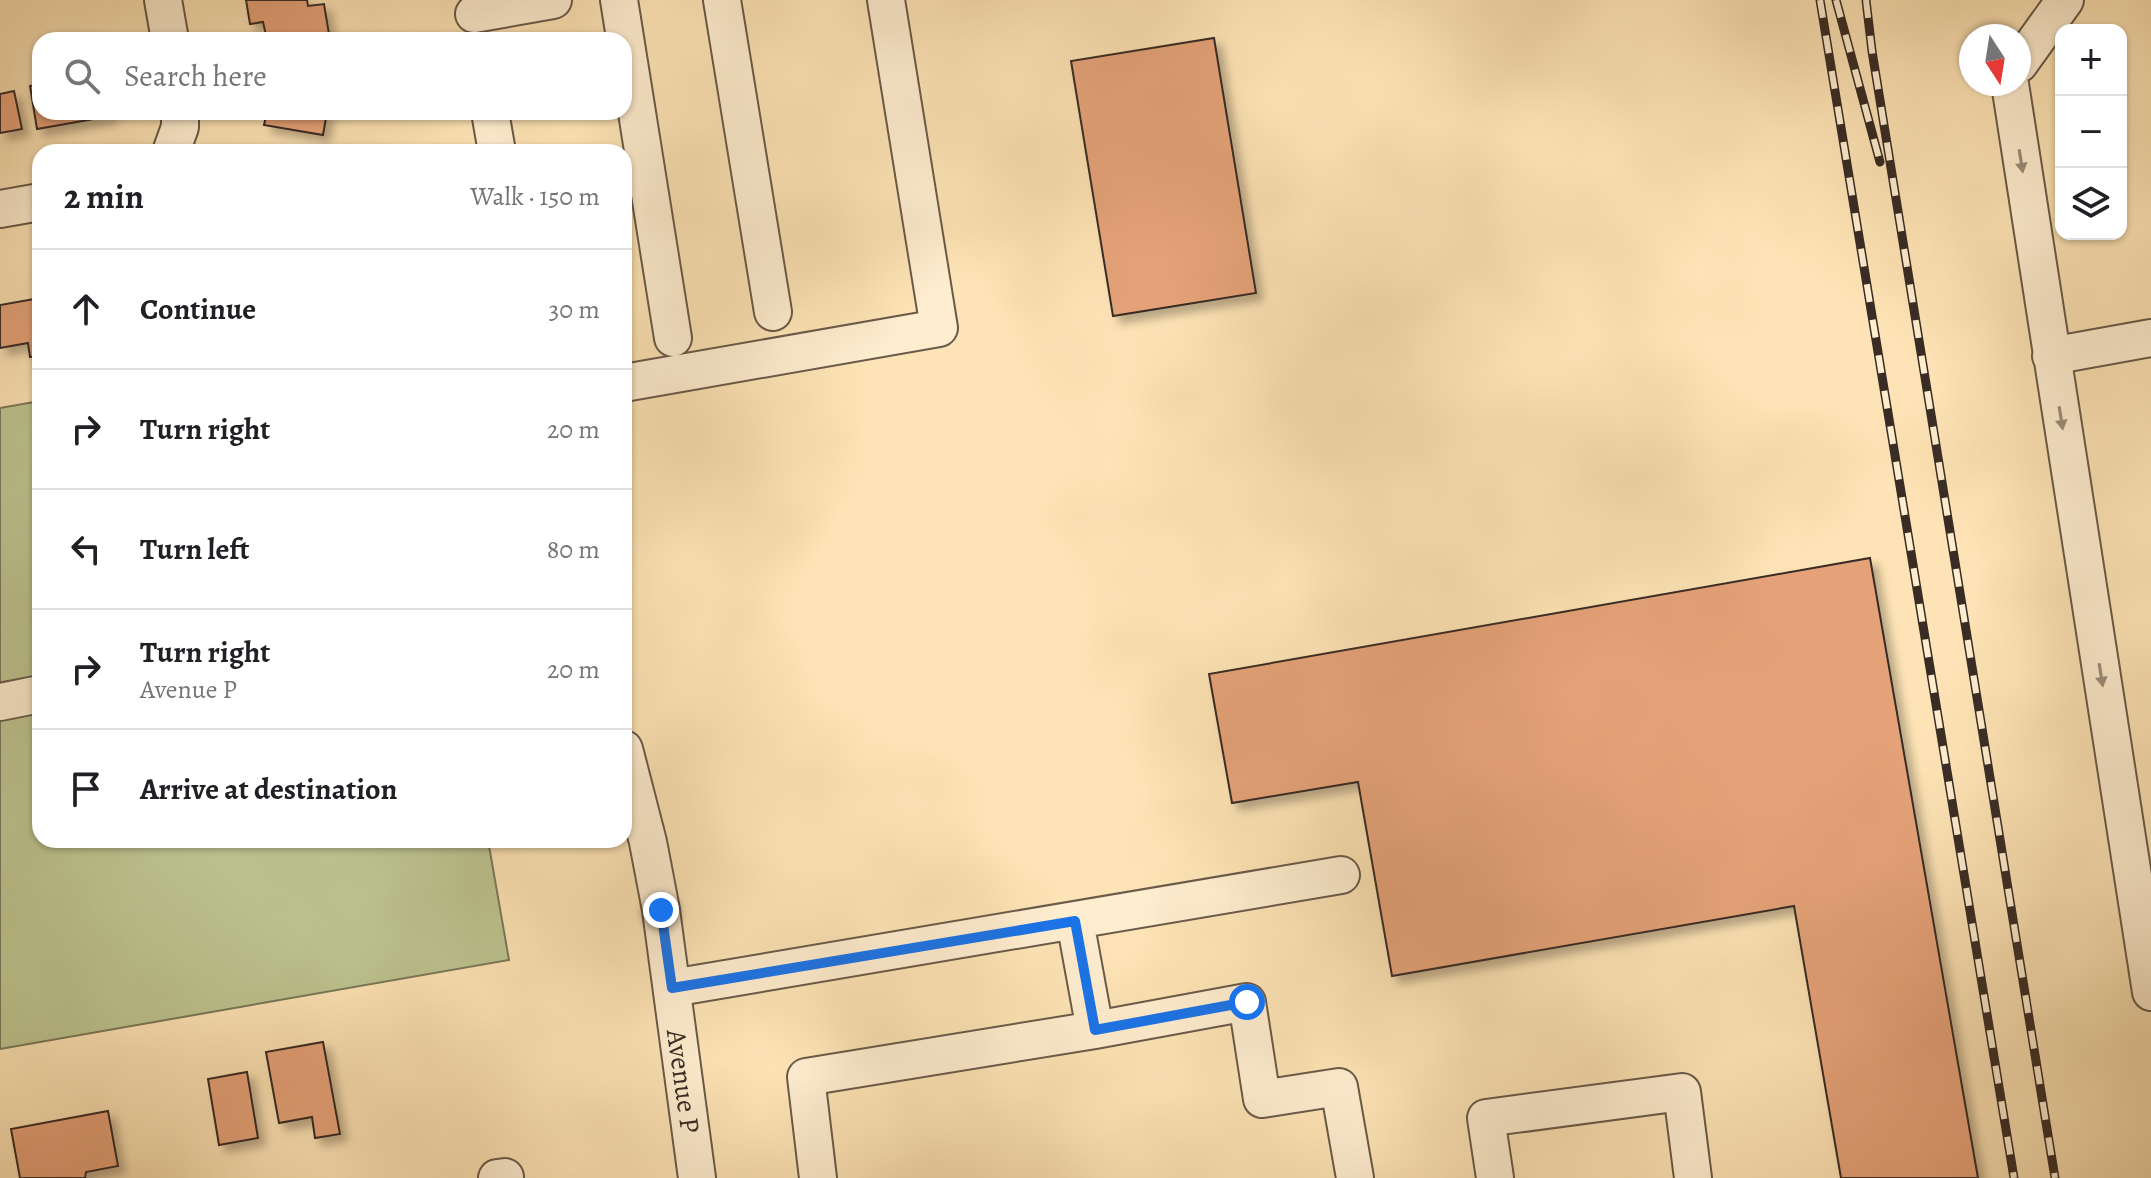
<!DOCTYPE html>
<html lang="en">
<head>
<meta charset="utf-8">
<style>
	:root { --surface:#fff; --page:#f6f6f6; --text:#202124; --muted:#757577; --line:#e0e0e0 }
	body { margin:0; font-family:Alegreya,serif; background:var(--page); color:var(--text) }
	.controls { position:absolute; right:24px; top:24px; display:grid; overflow:hidden; border-radius:16px; box-shadow:0 2px 6px #0004 }
	.controls button { width:72px; height:72px; display:grid; place-items:center; padding:0; border:0; border-bottom:2px solid var(--line); background:var(--surface); color:var(--text); font:40px sans-serif }
	.compass { position:absolute; left:1959px; top:24px; width:72px; height:72px; border-radius:50%; background:var(--surface); box-shadow:0 2px 6px #0004; rotate:168deg }
	.stop { position:absolute; width:24px; height:24px; margin:-18px; border:6px solid #1a73e8; border-radius:50%; background:#fff }
	.stop.end { background:#1a73e8; border-color:#fff; box-shadow:0 2px 8px #0008 }
	.list { margin:0; padding:0; list-style:none }
	h2 { display:flex; justify-content:space-between; align-items:center; height:104px; margin:0; padding:0 32px; font-size:34px }
	h2 small { font-size:26px; font-weight:400; color:var(--muted) }
	.list li { display:grid; grid-template-columns:52px 1fr auto; gap:24px; align-items:center; box-sizing:border-box; height:120px; padding:0 32px; border-top:2px solid var(--line) }
	.list b { display:block; font-size:30px; white-space:nowrap }
	.list p { margin:0; font-size:26px; white-space:nowrap; color:var(--muted) }
	.list em { font-size:26px; font-style:normal; color:var(--muted) }
	.icon { flex:none; width:44px; height:44px; fill:none; stroke:currentColor; stroke-width:2; stroke-linecap:round; stroke-linejoin:round }
	.map { position:relative; flex:none; width:2151px; height:1178px; overflow:hidden }
	.search { position:absolute; background:var(--surface); box-shadow:0 2px 6px #0004; left:32px; top:32px; width:600px; height:88px; display:flex; align-items:center; gap:20px; box-sizing:border-box; padding:0 28px; border-radius:24px; color:var(--muted); font-size:30px }
	.panel { position:absolute; background:var(--surface); box-shadow:0 2px 6px #0004; left:32px; top:144px; width:600px; height:704px; border-radius:24px }
	.map>svg:first-child { display:block }
</style>
</head>
<body>
<div class="map">
<svg width="2151" height="1178" viewBox="0 0 2151 1178">
	<defs>
		<filter id="shadow"><feDropShadow dx="7" dy="7" stdDeviation="4" flood-color="#0004"/></filter>
	</defs>
	<rect width="100%" height="100%" fill="#fde3b5"/>
	<filter id="stains"><feTurbulence type="fractalNoise" baseFrequency=".0025" numOctaves="4"/><feColorMatrix values="0 0 0 0 .2 0 0 0 0 .09 0 0 0 0 .02 0 0 0 .5 -.17"/></filter>
	<radialGradient id="worn" r=".72"><stop offset=".6" stop-color="#630" stop-opacity="0"/><stop offset="1" stop-color="#630" stop-opacity=".3"/></radialGradient>
	<!-- green -->
	<path fill="#bdc490" stroke="#7a785a" stroke-width="2" d="M40 401V840H488L509 960 0 1049V408Z"/>
	<!-- building -->
	<path fill="#e5a278" stroke="#382c25" stroke-width="2" filter="url(#shadow)" d="M246 0H307L308 6 324 4 329 34 295 40H267L263 22 250 24Z
		M1214 38 1256 293 1113 316 1071 61Z
		M40 84V112H110L111 116 37 129 30 86Z
		M14 91 22 129 0 133V94Z
		M267 112H327L323 135 264 125Z
		M40 298V356L30 357 28 343 0 348V305Z
		M1870 558 1978 1178H1841L1794 906 1392 976 1358 782 1232 803 1209 674Z
		M323 1042 340 1134 315 1138 312 1117 279 1123 266 1052Z
		M247 1072 258 1138 219 1145 208 1079Z
		M108 1111 118 1166 86 1172 85 1178H20L11 1129Z"/>
	<g fill="none" stroke-linecap="round" stroke-linejoin="round">
		<defs>
			<path id="minor" d="M163 0 170 40
				M619 0 673 338
				M722 0 773 312
				M474 14 553 0
				M2019 64 2065 0
				M2010 84 2151 992
				M490 112 497 152
				M171 152 180 127V112
				M0 209 40 202
				M2051 356 2151 338
				M624 383 939 328 886 0
				M0 702 40 694
				M624 749 648 842 661 910 697 1178
				M1075 921 1095 1030
				M672 988 1341 875
				M497 1178 505 1177
				M818 1178 806 1077 1095 1030 1247 1002 1262 1099 1339 1087 1355 1178
				M1495 1178 1486 1118 1682 1092 1693 1178"/>
		</defs>
		<!-- minor casing -->
		<use href="#minor" stroke="#695a49" stroke-width="40"/>
		<!-- minor -->
		<use href="#minor" stroke="#feedcf" stroke-width="36"/>
		<defs>
			<path id="rail" d="M1820 0 2014 1178
				M1836 0 1880 162
				M1866 0 1872 51 2055 1178"/>
		</defs>
		<!-- rail casing -->
		<use href="#rail" stroke="#382c25" stroke-width="9"/>
		<!-- rail -->
		<use href="#rail" stroke="#feedcf" stroke-width="6" stroke-dasharray="18" stroke-linecap="butt"/>
	</g>
	<!-- one-way arrows -->
	<defs><path id="oneway-solid" d="M-6-.8H1V-3.2L6.5 0L1 3.2V.8H-6Z" transform="scale(2)"/></defs>
	<g fill="#9b8c7a">
		<use href="#oneway-solid" transform="translate(2021 161) rotate(81)"/>
		<use href="#oneway-solid" transform="translate(2061 418) rotate(81)"/>
		<use href="#oneway-solid" transform="translate(2101 675) rotate(81)"/>
	</g>
	<g fill="none" stroke-linecap="round" stroke-linejoin="round">
		<!-- route -->
		<path stroke="#1a73e8" stroke-width="10" d="M661 910 672 988 1075 921 1095 1030 1247 1002"/>
	</g>
	<g text-anchor="middle" stroke-width="7" stroke-linejoin="round" paint-order="stroke">
		<!-- street labels -->
		<g font-size="28" fill="#382c25" stroke="#feedcf">
			<text transform="translate(684 1081) rotate(82)" y="10">Avenue P</text>
		</g>
	</g>
	<rect width="100%" height="100%" filter="url(#stains)"/>
	<rect width="100%" height="100%" fill="url(#worn)"/>
</svg>
<div class="controls">
<button>+</button>
<button>−</button>
<button><svg class="icon" aria-label="layers" viewBox="0 0 24 24"><path d="M12 4l9 5-9 5-9-5zM3 14l9 5 9-5"/></svg></button>
</div>
<svg class="compass" viewBox="-18 -18 36 36"><path d="M0-13l5 13h-10z" fill="#e53935"/><path d="M0 13l5-13h-10z" fill="#757577"/></svg>
<div class="stop" style="left:1247px;top:1002px"></div>
<div class="stop end" style="left:661px;top:910px"></div>
<div class="search"><svg class="icon" aria-label="search" viewBox="0 0 24 24"><circle cx="10" cy="10" r="6"/><path d="M15 15l6 6"/></svg>Search here</div>
<section class="panel">
<h2>2 min<small>Walk · 150 m</small></h2>
<ul class="list">
<li><svg class="icon" aria-label="ahead" viewBox="0 0 24 24"><path d="M12 20V5M6 11l6-6 6 6"/></svg><div><b>Continue</b></div><em>30 m</em></li>
<li><svg class="icon" aria-label="right" viewBox="0 0 24 24"><path d="M7 20v-9h11M14 6l5 5-5 5"/></svg><div><b>Turn right</b></div><em>20 m</em></li>
<li><svg class="icon" aria-label="left" viewBox="0 0 24 24"><path d="M17 20v-9H6M10 6l-5 5 5 5"/></svg><div><b>Turn left</b></div><em>80 m</em></li>
<li><svg class="icon" aria-label="right" viewBox="0 0 24 24"><path d="M7 20v-9h11M14 6l5 5-5 5"/></svg><div><b>Turn right</b><p>Avenue P</p></div><em>20 m</em></li>
<li><svg class="icon" aria-label="arrive" viewBox="0 0 24 24"><path d="M6 21V4h12l-3 4 3 4H6"/></svg><div><b>Arrive at destination</b></div></li>
</ul>
</section>
</div>
</body>
</html>
